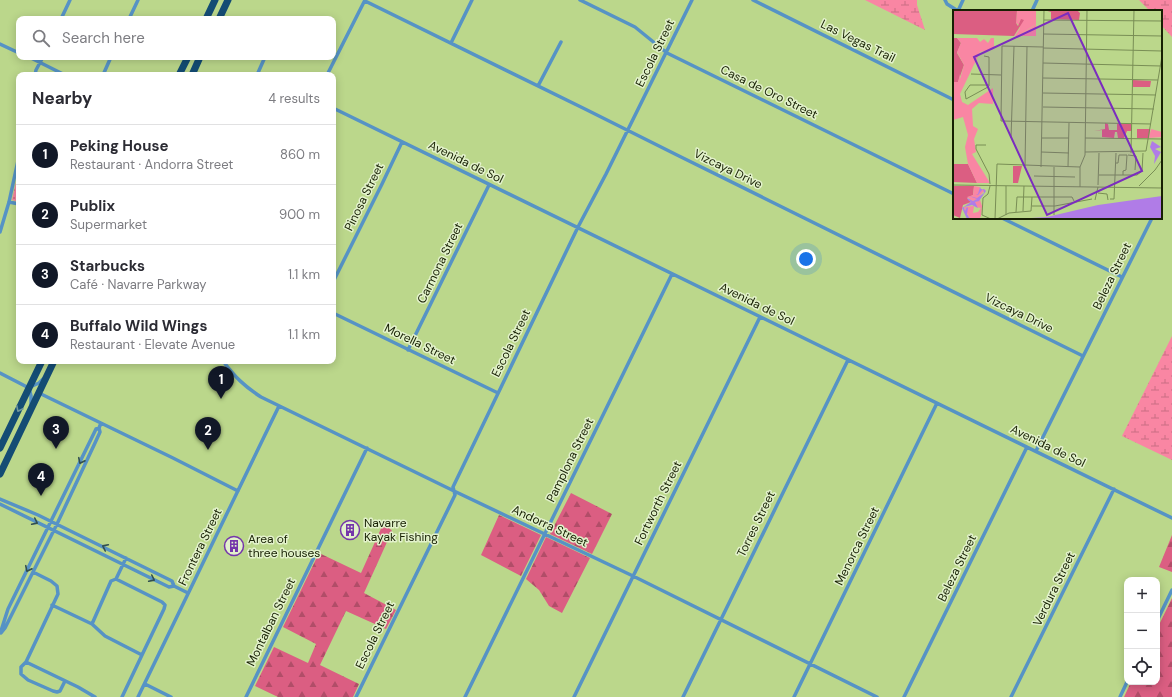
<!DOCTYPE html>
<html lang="en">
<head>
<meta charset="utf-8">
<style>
	:root { --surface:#fff; --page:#f2f2f3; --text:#2b2b33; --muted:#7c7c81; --line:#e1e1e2; --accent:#111827 }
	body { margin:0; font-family:"DM Sans",sans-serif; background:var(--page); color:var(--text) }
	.controls { position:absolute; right:12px; bottom:12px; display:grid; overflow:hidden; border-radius:8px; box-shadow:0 2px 10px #0003 }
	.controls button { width:36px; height:36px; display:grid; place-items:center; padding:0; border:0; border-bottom:1px solid var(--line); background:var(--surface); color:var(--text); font:20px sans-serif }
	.you { position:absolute; left:806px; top:259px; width:14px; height:14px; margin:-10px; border:3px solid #fff; border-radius:50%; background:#1a73e8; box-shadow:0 0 0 6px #1a73e833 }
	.badge { display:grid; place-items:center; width:26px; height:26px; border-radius:50%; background:var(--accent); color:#fff; font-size:13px; font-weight:700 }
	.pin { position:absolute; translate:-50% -33px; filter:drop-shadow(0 1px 2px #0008) }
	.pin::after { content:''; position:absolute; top:21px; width:14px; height:12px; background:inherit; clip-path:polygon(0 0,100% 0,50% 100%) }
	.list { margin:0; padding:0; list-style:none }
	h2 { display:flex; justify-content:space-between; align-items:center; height:52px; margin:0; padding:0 16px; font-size:17px }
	h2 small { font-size:13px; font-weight:400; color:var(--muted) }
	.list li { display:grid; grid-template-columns:26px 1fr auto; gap:12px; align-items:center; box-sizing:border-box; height:60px; padding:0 16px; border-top:1px solid var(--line) }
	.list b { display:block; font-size:15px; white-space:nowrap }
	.list p { margin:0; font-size:13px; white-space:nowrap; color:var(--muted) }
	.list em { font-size:13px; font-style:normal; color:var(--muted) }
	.icon { flex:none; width:22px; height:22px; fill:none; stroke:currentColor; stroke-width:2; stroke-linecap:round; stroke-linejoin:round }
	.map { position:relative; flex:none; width:1172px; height:697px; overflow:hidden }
	.search { position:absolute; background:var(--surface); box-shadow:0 2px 10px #0003; left:16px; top:16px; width:320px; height:44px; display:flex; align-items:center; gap:10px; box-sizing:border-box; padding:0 14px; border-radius:8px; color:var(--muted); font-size:15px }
	.panel { position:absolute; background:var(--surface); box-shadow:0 2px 10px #0003; left:16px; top:72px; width:320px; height:292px; border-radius:8px }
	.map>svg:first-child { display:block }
</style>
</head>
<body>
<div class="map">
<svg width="1172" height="697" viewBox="0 0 1172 697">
	<defs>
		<pattern id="grass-dots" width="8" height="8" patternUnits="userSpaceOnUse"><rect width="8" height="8" fill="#f986a3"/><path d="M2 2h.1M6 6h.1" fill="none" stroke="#c96d83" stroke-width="1.8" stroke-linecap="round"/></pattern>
		<pattern id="forest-firs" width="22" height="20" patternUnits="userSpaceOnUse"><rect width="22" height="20" fill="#db5e82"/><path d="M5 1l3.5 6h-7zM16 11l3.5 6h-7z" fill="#b14d68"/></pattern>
		<pattern id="wetland-marsh" width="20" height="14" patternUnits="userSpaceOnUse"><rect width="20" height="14" fill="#f986a3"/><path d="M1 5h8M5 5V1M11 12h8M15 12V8" fill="none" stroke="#c96d83"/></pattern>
	</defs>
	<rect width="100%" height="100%" fill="#bbd78b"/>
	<!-- grass -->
	<path fill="url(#grass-dots)" d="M19 169V202L12 200Z"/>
	<!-- forest -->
	<path fill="url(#forest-firs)" d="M571 493 612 514 592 554 550 534Z
		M499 515 541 535 521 576 481 555Z
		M384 522 392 531 364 593 396 610 386 629 346 611 320 665 359 684 353 697H278L255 686 274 647 308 663 316 644 283 627 319 553 361 573Z
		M1172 535V572L1159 567Z
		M546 537 590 558 562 613 549 606 539 590 526 579Z
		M1172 598V697H1124L1131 682H1157V629Z"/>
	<!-- wetland -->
	<path fill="url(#wetland-marsh)" d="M865 0H917V5L925 30Z
		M1139 0H1172V37L1161 25V11H1150Z
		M1172 336V460L1122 436Z"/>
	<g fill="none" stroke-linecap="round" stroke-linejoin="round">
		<!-- street -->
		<path stroke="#5693c5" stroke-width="3.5" d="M580 0 635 27 667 53 954 194
			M753 0 954 100
			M945 0 947 4 958 11 963 0
			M365 1 585 109 677 155 1083 356
			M1032 11 1037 0
			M61 19 70 0
			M129 19 138 0
			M451 43 472 0
			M0 44 19 53
			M29 57 65 75
			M35 75 36 70 43 57
			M103 75 111 57
			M257 75 265 57
			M327 75 365 0
			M538 86 561 42
			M333 108 1172 518
			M9 202 19 204
			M1002 218 1122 277
			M0 232 9 202 19 156
			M333 282 382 184 402 142
			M333 313 498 393
			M408 350 489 185
			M223 361C235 377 244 386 261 397L454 491 633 576 877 697
			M0 373 29 388 31 396V404
			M30 387 39 383 43 379
			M39 393 173 458 238 491
			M1036 451 1152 218
			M0 499 38 515 172 581 174 586
			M0 504 169 587 174 586 188 593
			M33 572 51 581 57 586 58 594 26 662 21 667V674L28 680 53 691 57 692 60 691 65 681
			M52 605 92 624 105 636 142 655 164 609 165 605 162 602 116 579 126 558
			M1157 621 1172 590
			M92 624 111 581 116 579
			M1 631 8 609 96 429 99 428
			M1 633 5 628 57 524 95 443 100 432 99 428 101 423
			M26 662 78 687 95 697
			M145 684 171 697
			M122 697 142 655
			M138 697 279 406
			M246 697 367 448
			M356 697 455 495 453 487 578 227 606 174 692 0
			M465 697 672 274
			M574 697 760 317
			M683 697 848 360
			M794 697 937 403
			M904 697 1027 447
			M1011 697 1114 489
			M1120 697 1127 682"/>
		<!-- highway -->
		<path stroke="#144c74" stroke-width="7" d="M206 19 215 0
			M219 19 228 0
			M179 75 188 57
			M192 75 200 57
			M0 448 42 361
			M0 474 54 361"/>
	</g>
	<!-- one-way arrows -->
	<defs><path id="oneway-chevron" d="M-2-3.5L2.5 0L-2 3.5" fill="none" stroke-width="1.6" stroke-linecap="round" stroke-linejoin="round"/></defs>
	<use stroke="#71979c" href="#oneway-chevron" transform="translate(19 409) rotate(116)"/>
	<g stroke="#304e51">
		<use href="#oneway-chevron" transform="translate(81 461) rotate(116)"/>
		<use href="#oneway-chevron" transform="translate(35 522) rotate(26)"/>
		<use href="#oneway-chevron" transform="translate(105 547) rotate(-154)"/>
		<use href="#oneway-chevron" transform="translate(28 569) rotate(116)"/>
		<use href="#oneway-chevron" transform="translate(152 579) rotate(26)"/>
	</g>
	<!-- icons -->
	<defs>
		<symbol id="building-ring" viewBox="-11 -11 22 22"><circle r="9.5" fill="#e3f2cc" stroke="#7536ab" stroke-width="1.5"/><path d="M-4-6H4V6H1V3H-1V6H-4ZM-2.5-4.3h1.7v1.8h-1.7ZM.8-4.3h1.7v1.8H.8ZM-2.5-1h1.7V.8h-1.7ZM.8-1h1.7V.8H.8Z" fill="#7536ab"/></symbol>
	</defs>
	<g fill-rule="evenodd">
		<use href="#building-ring" x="339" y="519" width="22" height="22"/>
		<use href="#building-ring" x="223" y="535" width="22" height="22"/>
	</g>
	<g text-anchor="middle" stroke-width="3" stroke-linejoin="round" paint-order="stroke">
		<!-- street labels -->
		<g font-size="12" fill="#172003" stroke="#e3f2cc">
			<text transform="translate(858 41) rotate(26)" y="4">Las Vegas Trail</text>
			<text transform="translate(655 53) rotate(-64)" y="4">Escola Street</text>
			<text transform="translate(769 92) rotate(26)" y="4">Casa de Oro Street</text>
			<text transform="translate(466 162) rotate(26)" y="4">Avenida de Sol</text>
			<text transform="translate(728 169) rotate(26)" y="4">Vizcaya Drive</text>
			<text transform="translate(364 197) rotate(-64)" y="4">Pinosa Street</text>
			<text transform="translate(440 263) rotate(-64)" y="4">Carmona Street</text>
			<text transform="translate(1112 276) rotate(-64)" y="4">Beleza Street</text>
			<text transform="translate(757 304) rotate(26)" y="4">Avenida de Sol</text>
			<text transform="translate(1019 313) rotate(26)" y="4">Vizcaya Drive</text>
			<text transform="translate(511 343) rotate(-64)" y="4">Escola Street</text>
			<text transform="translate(420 344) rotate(26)" y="4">Morella Street</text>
			<text transform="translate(1048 446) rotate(26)" y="4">Avenida de Sol</text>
			<text transform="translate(570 460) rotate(-64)" y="4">Pamplona Street</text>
			<text transform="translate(658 503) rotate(-64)" y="4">Fortworth Street</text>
			<text transform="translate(756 524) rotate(-64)" y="4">Torres Street</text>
			<text transform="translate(550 526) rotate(25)" y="4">Andorra Street</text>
			<text transform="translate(857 546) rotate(-64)" y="4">Menorca Street</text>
			<text transform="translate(200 547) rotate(-64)" y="4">Frontera Street</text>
			<text transform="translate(957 568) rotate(-64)" y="4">Beleza Street</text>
			<text transform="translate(1054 589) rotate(-64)" y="4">Verdura Street</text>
			<text transform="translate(271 622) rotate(-64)" y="4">Montalban Street</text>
			<text transform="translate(375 635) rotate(-64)" y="4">Escola Street</text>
		</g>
		<!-- poi labels -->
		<g font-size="12" fill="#172003" stroke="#e3f2cc" text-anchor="start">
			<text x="364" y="527">Navarre<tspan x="364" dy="14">Kayak Fishing</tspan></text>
			<text x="248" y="543">Area of<tspan x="248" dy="14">three houses</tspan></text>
		</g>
	</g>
	<!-- overview -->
	<g transform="translate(953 10)">
		<rect width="209" height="209" fill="#bbd78b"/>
		<path d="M64 0H83V14L65 26H62L67 18V10L66 15 63 13ZM198 119 209 122V127L196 128Z" fill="#f986a3"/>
		<path d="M0 0H64L63 13 65 16 68 9 71 10 61 26 0 24ZM91 0H124L127 3 126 10 98 9V2ZM0 28H4L8 33 4 43 11 55 5 72H0ZM180 70 198 71 197 77H180ZM152 113 155 114 156 120H164V114H178V121H174L171 128H165L164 122H162L161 128 149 127V120L141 121 152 119ZM184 119H197L196 128H184ZM0 154H15L24 173 0 172ZM60 156H69L65 173H60ZM0 176H21L20 185 14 188 18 192 10 195 7 208 0 205Z" fill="#db5e82"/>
		<path d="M83 14V26H65L79 17ZM4 28H24L27 32 31 29 35 33 38 28H41V39L27 42 7 84 9 92 15 95 40 78V94L26 93 19 99 20 116 25 119 21 129 23 142 19 144 37 173H24L15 154 12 137 15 125 10 107 0 110V72H5L7 64V69L11 55 4 42 8 33ZM21 176 27 177 26 183 28 180H32L23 190 19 191 14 187 20 185ZM27 190 29 196 28 206 26 209H17L11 197 21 196 20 203 25 202 28 198 22 197V192Z" fill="#f986a3"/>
		<path d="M199 131 208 137 202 139 208 142 201 154 202 146 197 137ZM27 177 28 179H31L33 181 26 191 22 192 25 198 19 195 11 197 12 201 14 197 15 198 14 204 17 209H14L9 198 18 192 15 190 14 188 20 191 24 189 16 186 24 188 31 183 30 179 25 185H23L25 184ZM209 186V209H63L94 207 145 195Z" fill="#b07ce7"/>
		<path fill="none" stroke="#798e55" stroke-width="1" d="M91 10 209 11M90 24 209 26M90 37 49 36 48 111 198 114M90 38 209 41M31 46 36 47V76L35 77 13 89 12 82 17 75H36M90 53 208 56M18 64 48 65M90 68 205 70M90 83 203 85M90 97 201 99M58 128 61 36M89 128H116M132 128 209 129M33 135H23V139L36 164 37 174M88 142 116 143M132 142 193 141 209 46M178 143 181 0M175 145 183 146 182 160M163 153H165L166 145H174L173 160 170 161V165M72 156 74 36M88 157 91 0M115 157 116 113M146 165H184L189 161 190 143M81 166 122 167M0 175 209 178M145 175 146 143M37 176 35 184 30 188 29 205 38 209M186 176 202 160 209 150M127 177V157L132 145 134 0M145 183 154 184 155 190M157 189H161L163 143M142 190 145 177M79 196H102L139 189M70 201 71 176M63 202 64 187H119L121 191M53 205V176M101 205V157M42 209 44 154 127 157M44 209 56 203 78 201 79 187"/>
		<path fill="#7b2cbf" fill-opacity="0.15" stroke="#7b2cbf" stroke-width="2" d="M115 3 189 161 94 205 21 47Z"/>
		<rect width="209" height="209" fill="none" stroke="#172003" stroke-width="2"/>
	</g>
</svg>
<div class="controls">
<button>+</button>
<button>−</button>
<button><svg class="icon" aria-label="locate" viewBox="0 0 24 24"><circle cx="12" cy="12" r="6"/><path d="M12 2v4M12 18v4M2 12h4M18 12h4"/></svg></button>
</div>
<div class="you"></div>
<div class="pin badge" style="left:221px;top:399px">1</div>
<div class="pin badge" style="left:208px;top:450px">2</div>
<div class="pin badge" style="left:56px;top:449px">3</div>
<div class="pin badge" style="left:41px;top:496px">4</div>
<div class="search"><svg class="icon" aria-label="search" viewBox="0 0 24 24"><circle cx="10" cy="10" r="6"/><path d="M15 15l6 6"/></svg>Search here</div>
<section class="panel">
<h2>Nearby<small>4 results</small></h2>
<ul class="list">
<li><span class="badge">1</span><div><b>Peking House</b><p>Restaurant · Andorra Street</p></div><em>860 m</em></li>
<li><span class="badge">2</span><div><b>Publix</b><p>Supermarket</p></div><em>900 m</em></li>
<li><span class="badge">3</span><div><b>Starbucks</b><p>Café · Navarre Parkway</p></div><em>1.1 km</em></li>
<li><span class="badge">4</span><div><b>Buffalo Wild Wings</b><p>Restaurant · Elevate Avenue</p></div><em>1.1 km</em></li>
</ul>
</section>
</div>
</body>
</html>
